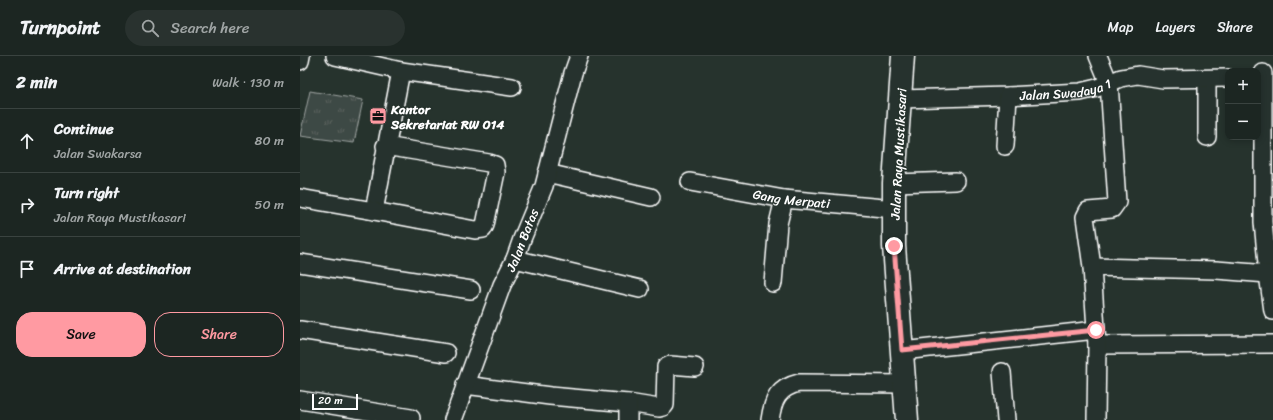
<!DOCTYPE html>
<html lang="en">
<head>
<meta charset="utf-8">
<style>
	:root { --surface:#1c2622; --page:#29322f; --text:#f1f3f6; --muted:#a0a5a5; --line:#3a4340; --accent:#ff9aa2 }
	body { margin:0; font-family:Sriracha,sans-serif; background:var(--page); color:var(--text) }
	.controls { position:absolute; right:12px; top:12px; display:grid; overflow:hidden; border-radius:8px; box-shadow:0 2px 6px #0003 }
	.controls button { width:36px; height:36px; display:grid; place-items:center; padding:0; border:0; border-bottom:1px solid var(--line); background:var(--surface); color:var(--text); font:20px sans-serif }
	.scale { position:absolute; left:12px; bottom:10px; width:46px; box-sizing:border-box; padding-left:4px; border:2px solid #fff; border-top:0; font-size:11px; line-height:14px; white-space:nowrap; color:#fff; -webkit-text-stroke:3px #26332d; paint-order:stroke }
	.stop { position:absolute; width:12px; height:12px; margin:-9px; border:3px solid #ff9aa2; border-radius:50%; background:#fff }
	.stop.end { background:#ff9aa2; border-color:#fff; box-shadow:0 1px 4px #0008 }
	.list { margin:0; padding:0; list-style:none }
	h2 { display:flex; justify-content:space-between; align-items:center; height:52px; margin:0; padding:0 16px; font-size:17px }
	h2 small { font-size:13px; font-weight:400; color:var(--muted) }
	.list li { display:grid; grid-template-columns:26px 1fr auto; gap:12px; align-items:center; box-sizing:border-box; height:64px; padding:0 16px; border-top:1px solid var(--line) }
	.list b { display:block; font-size:15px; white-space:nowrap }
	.list p { margin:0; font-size:13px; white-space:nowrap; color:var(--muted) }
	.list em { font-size:13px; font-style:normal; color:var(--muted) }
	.actions { display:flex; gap:8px; padding:12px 16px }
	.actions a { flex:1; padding:9px 0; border:1px solid var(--accent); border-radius:16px; text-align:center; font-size:14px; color:var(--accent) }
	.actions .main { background:var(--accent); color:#111 }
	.icon { flex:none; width:22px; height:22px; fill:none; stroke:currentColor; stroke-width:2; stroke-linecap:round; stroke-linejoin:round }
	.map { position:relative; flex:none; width:973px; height:364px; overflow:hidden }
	header { display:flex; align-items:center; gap:24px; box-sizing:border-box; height:56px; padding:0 20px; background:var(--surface); border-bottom:1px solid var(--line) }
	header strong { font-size:19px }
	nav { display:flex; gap:22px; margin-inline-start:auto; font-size:14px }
	.search { width:280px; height:36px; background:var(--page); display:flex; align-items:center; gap:10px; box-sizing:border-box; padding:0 14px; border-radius:22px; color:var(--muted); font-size:15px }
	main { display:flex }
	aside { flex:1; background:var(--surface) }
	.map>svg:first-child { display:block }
</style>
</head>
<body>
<header>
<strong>Turnpoint</strong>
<div class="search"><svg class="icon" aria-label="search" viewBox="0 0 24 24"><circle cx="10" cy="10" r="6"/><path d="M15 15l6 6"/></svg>Search here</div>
<nav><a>Map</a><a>Layers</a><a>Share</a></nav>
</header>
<main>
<aside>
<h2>2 min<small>Walk · 130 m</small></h2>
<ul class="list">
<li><svg class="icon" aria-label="ahead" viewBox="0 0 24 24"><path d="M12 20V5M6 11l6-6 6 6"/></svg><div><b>Continue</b><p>Jalan Swakarsa</p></div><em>80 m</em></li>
<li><svg class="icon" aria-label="right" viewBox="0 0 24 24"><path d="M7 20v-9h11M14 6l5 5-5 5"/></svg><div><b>Turn right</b><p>Jalan Raya Mustikasari</p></div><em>50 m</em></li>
<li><svg class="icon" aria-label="arrive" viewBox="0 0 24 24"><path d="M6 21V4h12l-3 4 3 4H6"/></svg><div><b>Arrive at destination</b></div></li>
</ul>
<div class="actions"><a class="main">Save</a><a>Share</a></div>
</aside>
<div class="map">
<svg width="973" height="364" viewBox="0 0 973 364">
	<defs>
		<pattern id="park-tufts" width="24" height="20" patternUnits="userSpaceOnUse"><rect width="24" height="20" fill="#3e4944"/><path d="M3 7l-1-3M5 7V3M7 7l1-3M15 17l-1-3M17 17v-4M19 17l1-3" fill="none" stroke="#5b6460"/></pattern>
	</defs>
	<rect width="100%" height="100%" fill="#26332d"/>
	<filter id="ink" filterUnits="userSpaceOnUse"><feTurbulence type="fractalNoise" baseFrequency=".025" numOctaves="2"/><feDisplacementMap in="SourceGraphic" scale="8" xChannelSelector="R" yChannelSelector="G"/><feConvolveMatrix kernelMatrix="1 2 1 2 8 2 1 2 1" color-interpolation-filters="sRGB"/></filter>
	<g filter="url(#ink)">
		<!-- park -->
		<path fill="url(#park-tufts)" stroke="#9ea4a2" d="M10 35 63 44 54 87 0 80Z"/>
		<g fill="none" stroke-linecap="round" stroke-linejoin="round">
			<defs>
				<g id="street">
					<path d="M35 0 101 15 74 155 175 174 183 173 185 169 196 116 195 109 189 107 85 90"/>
					<path d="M0 5 1 0"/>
					<path d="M101 15 212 31"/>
					<path d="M963 17V166L968 218 973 255"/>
					<path d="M907 23V81"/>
					<path id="s1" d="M600 43 708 40 780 36 797 32 821 22 838 19 863 23 928 22"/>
					<path d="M705 90 708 40"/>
					<path d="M247 117 351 141"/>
					<path id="s2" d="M390 126 484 143 595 153"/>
					<path d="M594 127 656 125"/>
					<path d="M0 142 74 155"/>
					<path d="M215 203 340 233"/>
					<path d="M0 207 171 234"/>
					<path d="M792 211 916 214 968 218"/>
					<path d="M473 227 478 168 484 143"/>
					<path d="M0 274 146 297"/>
					<path d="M797 289 973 288"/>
					<path d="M602 295 796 274"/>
					<path d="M702 316 706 364"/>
					<path d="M165 329 250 340 328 347 359 352 363 351 365 349 366 311 370 309 395 311"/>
					<path d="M0 344 111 362"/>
					<path id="s3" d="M153 364 202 229 215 203 222 183 244 130 273 17 279 0"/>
					<path d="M328 364V347"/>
					<path d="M470 364C473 343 478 332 499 327L605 328"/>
					<path d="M796 364 797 289 792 211 785 161 788 155 812 153 817 146 809 27 798 0"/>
				</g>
				<path id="secondary" d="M603 0 594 127V190L607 364"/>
			</defs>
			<!-- street casing -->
			<use href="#street" stroke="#fff" stroke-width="20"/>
			<!-- secondary casing -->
			<use href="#secondary" stroke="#fff" stroke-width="25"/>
			<!-- street -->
			<use href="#street" stroke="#26332d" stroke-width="17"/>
			<!-- secondary -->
			<use href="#secondary" stroke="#26332d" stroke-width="22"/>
		</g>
	</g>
	<g fill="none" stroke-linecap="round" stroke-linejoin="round" filter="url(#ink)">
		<!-- route -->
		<path stroke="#ff9aa2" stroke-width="5" d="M594 190 602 294 796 274"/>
	</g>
	<!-- icons -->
	<defs>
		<symbol id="office-square" viewBox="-11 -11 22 22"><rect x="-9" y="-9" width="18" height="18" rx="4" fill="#ff9aa2" stroke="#26332d"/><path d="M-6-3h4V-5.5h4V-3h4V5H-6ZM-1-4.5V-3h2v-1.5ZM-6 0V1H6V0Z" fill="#111"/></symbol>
	</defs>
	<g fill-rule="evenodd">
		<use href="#office-square" x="68" y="50" width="20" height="20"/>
	</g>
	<g text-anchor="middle" stroke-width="3.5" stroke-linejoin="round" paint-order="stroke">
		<!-- street labels -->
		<g font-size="13" fill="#fff" stroke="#26332d">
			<text dy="5" stroke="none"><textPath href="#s1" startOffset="166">Jalan Swadaya 1</textPath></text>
			<text transform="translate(598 98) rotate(-87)" y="5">Jalan Raya Mustikasari</text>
			<text dy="5" stroke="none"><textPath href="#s2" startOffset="103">Gang Merpati</textPath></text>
			<text dy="5" stroke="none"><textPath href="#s3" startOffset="193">Jalan Batas</textPath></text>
		</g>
		<!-- poi labels -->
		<g font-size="13" font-weight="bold" fill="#fff" stroke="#26332d" text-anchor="start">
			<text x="91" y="58">Kantor<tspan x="91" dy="15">Sekretariat RW 014</tspan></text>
		</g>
	</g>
</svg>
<div class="controls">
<button>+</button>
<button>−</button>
</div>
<div class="scale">20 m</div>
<div class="stop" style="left:796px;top:274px"></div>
<div class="stop end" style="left:594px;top:190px"></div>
</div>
</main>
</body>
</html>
